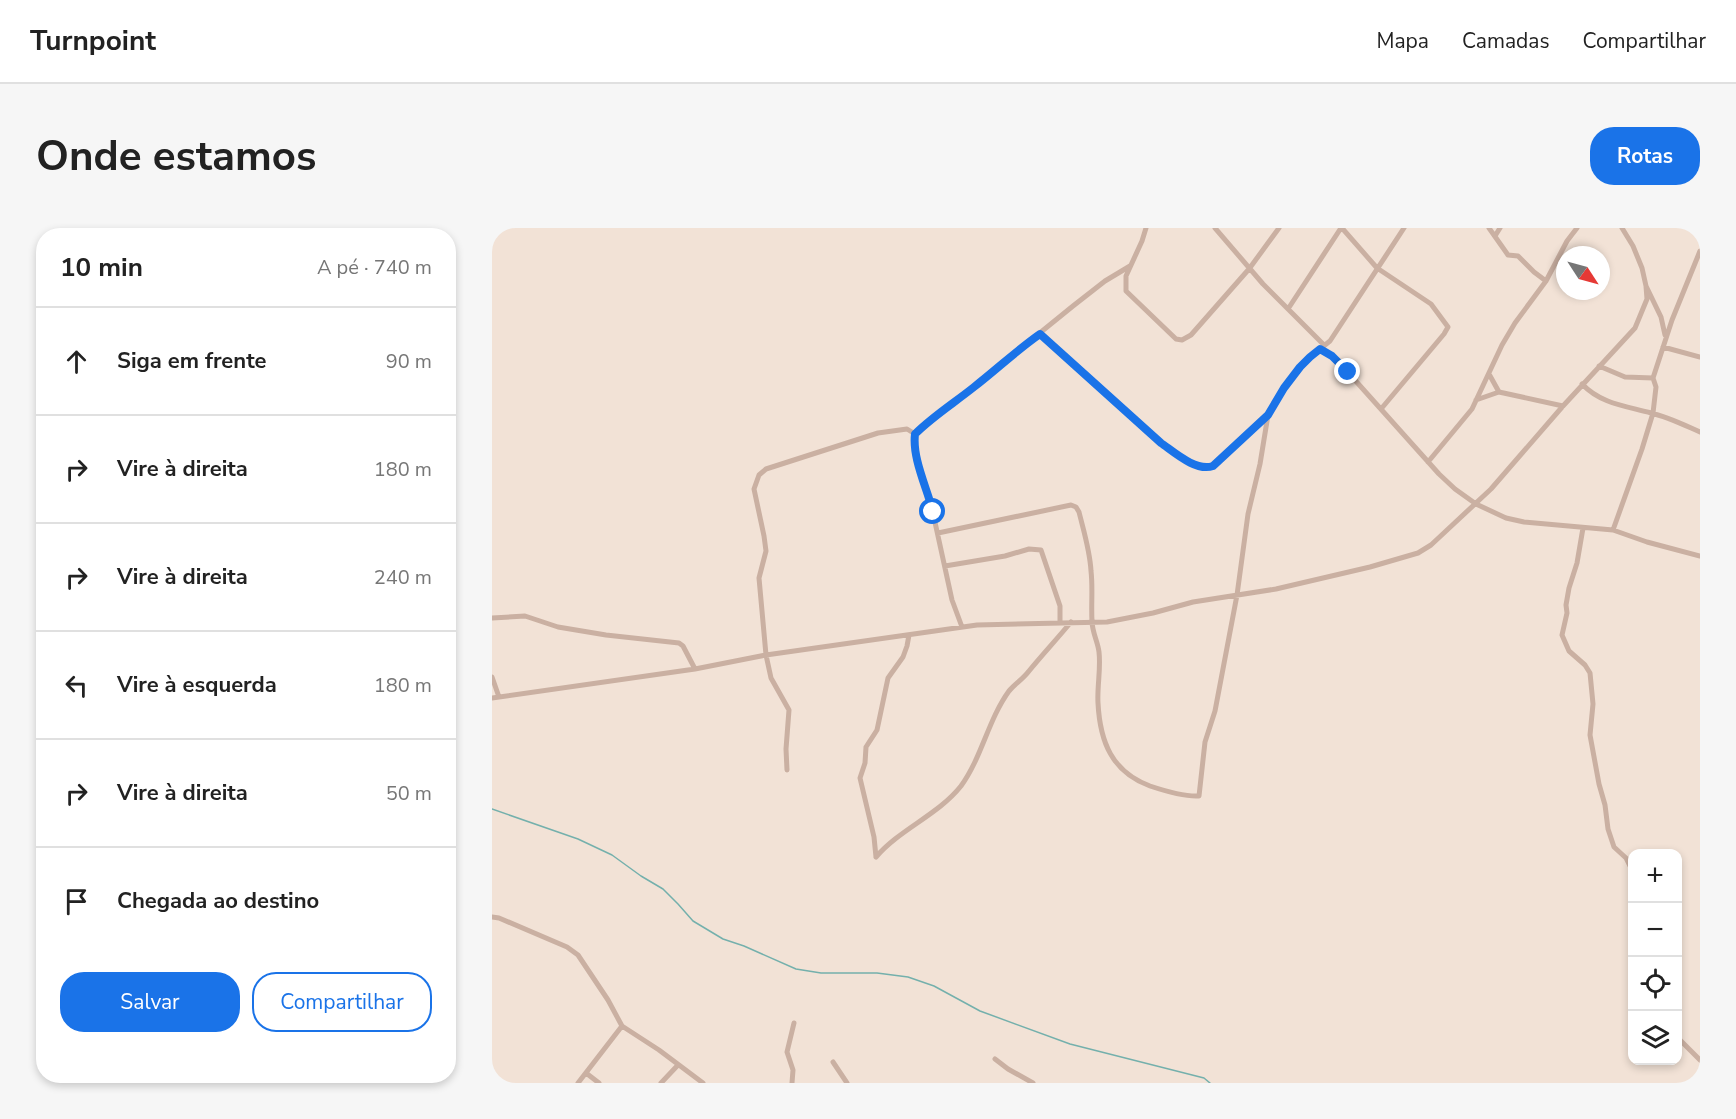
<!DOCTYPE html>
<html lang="pt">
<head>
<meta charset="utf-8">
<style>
	:root { --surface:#fff; --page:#f6f6f6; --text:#222; --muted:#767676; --line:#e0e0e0; --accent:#1a73e8 }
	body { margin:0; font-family:"Nunito Sans",sans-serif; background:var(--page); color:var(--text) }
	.controls { position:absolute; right:18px; bottom:18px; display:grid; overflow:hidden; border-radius:12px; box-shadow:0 3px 9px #0003 }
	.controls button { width:54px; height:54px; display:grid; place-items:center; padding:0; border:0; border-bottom:2px solid var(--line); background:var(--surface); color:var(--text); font:30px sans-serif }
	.compass { position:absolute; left:1064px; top:18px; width:54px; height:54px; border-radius:50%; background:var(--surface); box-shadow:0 3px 9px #0003; rotate:126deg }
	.stop { position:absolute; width:18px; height:18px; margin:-14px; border:4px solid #1a73e8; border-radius:50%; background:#fff }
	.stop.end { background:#1a73e8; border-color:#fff; box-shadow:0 2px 6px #0008 }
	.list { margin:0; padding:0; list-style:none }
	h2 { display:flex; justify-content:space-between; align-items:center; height:78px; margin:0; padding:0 24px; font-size:26px }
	h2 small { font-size:20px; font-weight:400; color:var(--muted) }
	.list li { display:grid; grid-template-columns:39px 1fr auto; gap:18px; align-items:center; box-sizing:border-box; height:108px; padding:0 24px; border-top:2px solid var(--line) }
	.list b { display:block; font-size:22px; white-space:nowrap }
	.list em { font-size:20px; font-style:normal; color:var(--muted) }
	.actions { display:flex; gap:12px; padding:18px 24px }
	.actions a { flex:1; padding:14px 0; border:2px solid var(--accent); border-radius:24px; text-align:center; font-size:21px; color:var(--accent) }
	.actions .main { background:var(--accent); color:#fff }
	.icon { flex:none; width:33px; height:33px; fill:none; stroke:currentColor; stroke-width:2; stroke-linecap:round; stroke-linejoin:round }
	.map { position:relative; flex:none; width:1208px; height:855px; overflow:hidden; border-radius:24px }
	header { display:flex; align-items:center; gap:36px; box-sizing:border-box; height:84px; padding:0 30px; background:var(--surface); border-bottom:2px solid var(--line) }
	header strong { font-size:28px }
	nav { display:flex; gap:33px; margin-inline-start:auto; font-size:21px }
	.intro { display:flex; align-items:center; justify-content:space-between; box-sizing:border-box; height:144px; padding:0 36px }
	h1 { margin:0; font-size:42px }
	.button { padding:15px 27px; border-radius:24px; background:var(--accent); color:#fff; font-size:21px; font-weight:700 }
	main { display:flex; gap:36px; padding:0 36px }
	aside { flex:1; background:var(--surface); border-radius:24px; box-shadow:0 3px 9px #0003 }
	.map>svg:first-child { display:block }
</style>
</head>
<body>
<header>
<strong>Turnpoint</strong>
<nav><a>Mapa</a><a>Camadas</a><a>Compartilhar</a></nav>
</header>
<div class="intro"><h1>Onde estamos</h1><a class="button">Rotas</a></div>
<main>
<aside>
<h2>10 min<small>A pé · 740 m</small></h2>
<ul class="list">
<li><svg class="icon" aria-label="ahead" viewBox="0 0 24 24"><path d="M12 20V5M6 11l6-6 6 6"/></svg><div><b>Siga em frente</b></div><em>90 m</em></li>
<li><svg class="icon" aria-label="right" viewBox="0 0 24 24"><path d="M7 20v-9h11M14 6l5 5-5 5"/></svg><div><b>Vire à direita</b></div><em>180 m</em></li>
<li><svg class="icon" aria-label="right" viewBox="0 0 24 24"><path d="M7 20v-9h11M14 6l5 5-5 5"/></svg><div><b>Vire à direita</b></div><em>240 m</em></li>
<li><svg class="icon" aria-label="left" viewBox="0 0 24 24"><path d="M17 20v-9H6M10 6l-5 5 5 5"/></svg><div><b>Vire à esquerda</b></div><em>180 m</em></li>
<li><svg class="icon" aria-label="right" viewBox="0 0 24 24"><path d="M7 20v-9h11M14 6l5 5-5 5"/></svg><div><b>Vire à direita</b></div><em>50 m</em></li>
<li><svg class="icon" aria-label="arrive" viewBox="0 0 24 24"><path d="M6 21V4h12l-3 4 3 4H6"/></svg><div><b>Chegada ao destino</b></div></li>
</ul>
<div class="actions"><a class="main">Salvar</a><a>Compartilhar</a></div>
</aside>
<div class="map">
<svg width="1208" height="855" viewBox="0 0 1208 855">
	<rect width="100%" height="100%" fill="#f2e2d6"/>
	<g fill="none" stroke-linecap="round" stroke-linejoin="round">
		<!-- stream -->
		<path stroke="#74b0ac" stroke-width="1.5" d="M0 581 86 611 120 627 149 648 171 661 186 676 201 693 231 711 252 718 304 741 329 745H385L416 749 442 758 488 783 578 816 712 850 718 855"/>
		<!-- street -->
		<path stroke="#cab0a2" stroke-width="5" d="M654 0 650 13 634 48V63L684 111 690 112 699 107 757 41 787 0
			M723 0 771 56 832 117
			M850 0 885 40 939 76 956 99 952 106 889 181
			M997 0 1016 27 1026 28 1042 44 1054 53
			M1130 0 1141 18 1150 40 1154 58 1169 89 1173 107
			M1003 8 1008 0
			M796 81 849 0
			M548 106 669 215C682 224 704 244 721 238L776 187 797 153 808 139 818 129 838 113 912 0
			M1171 119 1208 129
			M828 121 840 127 853 141 947 246 963 261 984 276 1014 290 1032 294 1121 302 1155 314 1208 328
			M1107 138 1133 149 1161 150
			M997 146 1007 164
			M1090 156C1109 176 1134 178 1159 185 1176 189 1192 197 1208 204
			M984 172 1007 164 1071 178
			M936 234 980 181 1010 117 1023 95 1054 53 1075 13 1085 0
			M1091 300 1085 335 1077 360 1074 377 1075 385 1070 407 1077 423 1093 437 1098 445 1101 476 1098 507 1107 556 1113 577 1116 601 1122 619 1134 630 1140 642
			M1121 302 1150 221 1161 185 1164 159 1161 150 1180 92 1208 23
			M446 305 579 277 584 279 587 284C592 304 598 323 599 343 601 360 599 376 600 393 600 404 606 414 607 424 609 441 605 458 606 475 608 514 620 544 658 558 673 563 692 569 707 568L713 514 723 483 745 367 756 286 768 236 776 187
			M453 338 513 328 537 321 549 322 568 378V394
			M0 390 33 388 66 399 114 407 187 415 191 418 203 441
			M470 399 460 372 439 276 428 244 422 212 423 206 581 78 613 53 638 38
			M0 449 7 469
			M0 470 203 441 274 427 485 397 615 394 661 385 701 374 784 361 878 339 926 325 939 317 999 261 1071 178 1143 100 1155 71 1154 58
			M295 542 294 521 297 482 279 450 274 427 267 350 274 323 272 308 262 261 267 247 274 241 386 205 415 201 423 206
			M384 629C408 601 446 587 469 558 490 529 496 492 517 463 523 456 531 451 537 443 550 427 565 411 579 394
			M384 629 382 609 368 550 373 535 374 519 385 502 396 450 411 429 415 418 417 407
			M0 689 7 690 75 719 86 727 116 772 130 798 167 822 211 855
			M1186 810 1208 832
			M503 831 516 841 541 855
			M341 834 355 855
			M94 845 107 855
			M86 855 130 798
			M169 855 186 837
			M300 855 301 842 295 824 302 795"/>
	</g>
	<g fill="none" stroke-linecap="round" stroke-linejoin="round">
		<!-- route -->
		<path stroke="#1a73e8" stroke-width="8" d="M441 284C435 260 420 230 423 206 441 188 462 175 482 159 504 142 525 122 548 106L669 215C682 224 704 244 721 238L776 187 792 160 808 139 818 129 828 121 840 128 856 144"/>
	</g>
</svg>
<div class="controls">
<button>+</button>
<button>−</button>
<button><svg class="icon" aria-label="locate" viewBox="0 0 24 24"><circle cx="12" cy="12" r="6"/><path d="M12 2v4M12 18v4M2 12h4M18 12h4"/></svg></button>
<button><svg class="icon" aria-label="layers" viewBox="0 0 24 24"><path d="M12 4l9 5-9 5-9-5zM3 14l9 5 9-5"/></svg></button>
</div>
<svg class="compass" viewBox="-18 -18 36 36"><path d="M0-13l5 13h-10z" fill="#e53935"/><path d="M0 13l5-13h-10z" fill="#767676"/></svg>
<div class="stop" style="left:441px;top:284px"></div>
<div class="stop end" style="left:856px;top:144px"></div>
</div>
</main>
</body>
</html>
